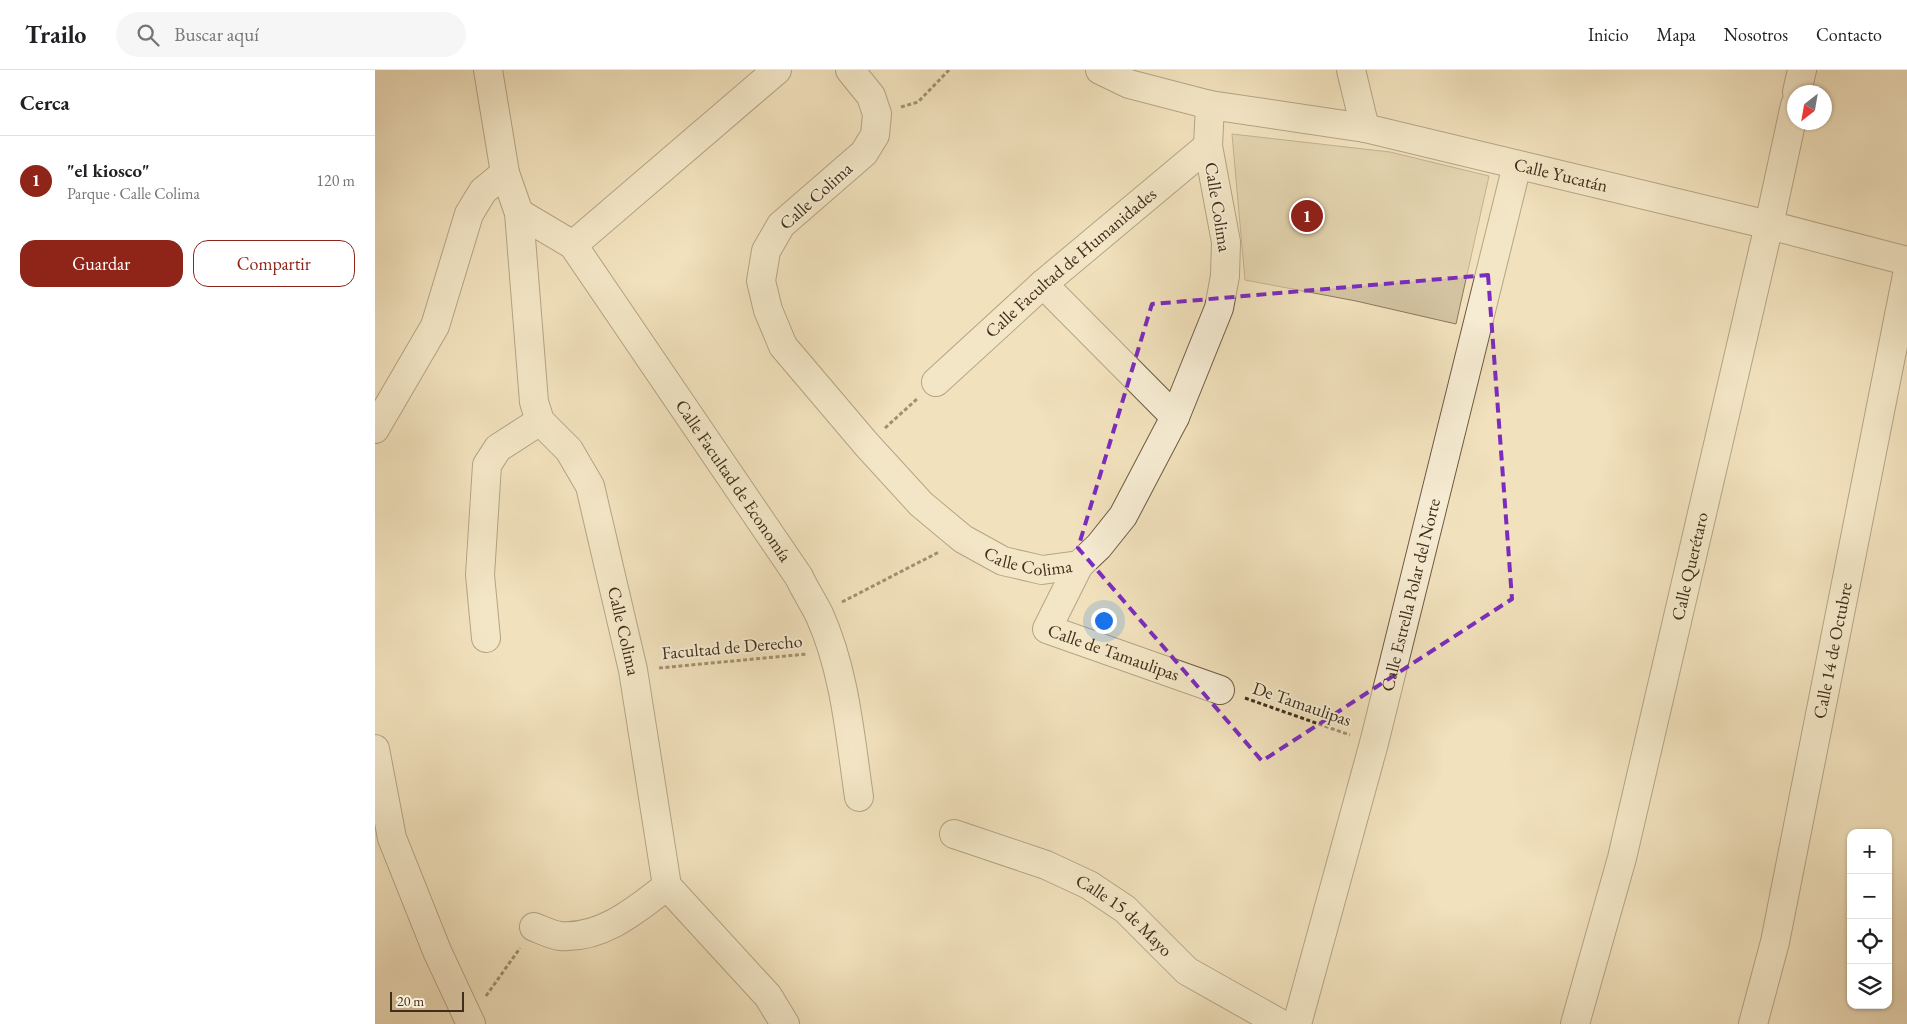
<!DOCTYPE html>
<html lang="es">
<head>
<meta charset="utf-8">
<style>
	:root { --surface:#fff; --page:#f6f6f6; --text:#202124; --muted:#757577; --line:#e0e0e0; --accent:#8f2418 }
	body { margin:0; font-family:"EB Garamond",serif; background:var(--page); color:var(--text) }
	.controls { position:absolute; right:15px; bottom:15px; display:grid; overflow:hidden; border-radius:10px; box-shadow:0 1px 4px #0004 }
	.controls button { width:45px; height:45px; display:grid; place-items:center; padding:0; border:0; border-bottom:1px solid var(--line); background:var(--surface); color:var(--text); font:25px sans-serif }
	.compass { position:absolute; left:1412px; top:15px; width:45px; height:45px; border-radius:50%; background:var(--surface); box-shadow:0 1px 4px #0004; rotate:211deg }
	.scale { position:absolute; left:15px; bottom:12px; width:74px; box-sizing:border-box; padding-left:5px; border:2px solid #402e1b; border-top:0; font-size:14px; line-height:18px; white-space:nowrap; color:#402e1b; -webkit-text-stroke:4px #f6ecd3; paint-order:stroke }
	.you { position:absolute; left:728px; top:550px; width:18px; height:18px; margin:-12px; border:4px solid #fff; border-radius:50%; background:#1a73e8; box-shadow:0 0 0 8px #1a73e833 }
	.badge { display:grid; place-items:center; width:32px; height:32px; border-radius:50%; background:var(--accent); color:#fff; font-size:16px; font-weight:700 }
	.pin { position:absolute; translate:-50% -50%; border:2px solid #fff; box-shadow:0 1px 5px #0006 }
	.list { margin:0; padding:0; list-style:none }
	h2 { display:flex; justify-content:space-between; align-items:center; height:65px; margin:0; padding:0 20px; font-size:21px }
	h2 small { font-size:16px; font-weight:400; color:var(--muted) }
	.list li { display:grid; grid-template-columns:32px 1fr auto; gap:15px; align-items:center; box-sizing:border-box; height:90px; padding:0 20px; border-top:1px solid var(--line) }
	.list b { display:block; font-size:19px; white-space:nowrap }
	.list p { margin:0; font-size:16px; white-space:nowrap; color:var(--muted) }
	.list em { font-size:16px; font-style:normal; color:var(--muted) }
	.actions { display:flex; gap:10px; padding:15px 20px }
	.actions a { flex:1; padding:11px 0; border:1px solid var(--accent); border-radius:15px; text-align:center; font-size:18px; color:var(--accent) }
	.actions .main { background:var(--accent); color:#fff }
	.icon { flex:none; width:28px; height:28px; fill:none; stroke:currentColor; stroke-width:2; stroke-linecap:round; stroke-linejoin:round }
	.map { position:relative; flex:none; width:1532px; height:954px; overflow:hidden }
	header { display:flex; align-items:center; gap:30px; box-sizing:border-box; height:70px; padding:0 25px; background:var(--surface); border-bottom:1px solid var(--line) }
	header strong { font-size:24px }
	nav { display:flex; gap:28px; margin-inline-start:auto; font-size:18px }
	.search { width:350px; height:45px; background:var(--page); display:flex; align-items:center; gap:12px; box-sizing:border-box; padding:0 18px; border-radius:28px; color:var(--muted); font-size:19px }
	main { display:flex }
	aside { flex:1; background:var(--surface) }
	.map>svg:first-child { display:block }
</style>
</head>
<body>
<header>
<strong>Trailo</strong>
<div class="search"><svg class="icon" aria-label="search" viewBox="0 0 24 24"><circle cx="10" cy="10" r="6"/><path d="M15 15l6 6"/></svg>Buscar aquí</div>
<nav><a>Inicio</a><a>Mapa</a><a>Nosotros</a><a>Contacto</a></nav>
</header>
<main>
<aside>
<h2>Cerca<small></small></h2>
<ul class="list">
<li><span class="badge">1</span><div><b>&quot;el kiosco&quot;</b><p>Parque · Calle Colima</p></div><em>120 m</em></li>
</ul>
<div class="actions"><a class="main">Guardar</a><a>Compartir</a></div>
</aside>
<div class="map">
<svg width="1532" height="954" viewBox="0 0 1532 954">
	<rect width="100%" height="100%" fill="#f1e1bc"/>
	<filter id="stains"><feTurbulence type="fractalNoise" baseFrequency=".004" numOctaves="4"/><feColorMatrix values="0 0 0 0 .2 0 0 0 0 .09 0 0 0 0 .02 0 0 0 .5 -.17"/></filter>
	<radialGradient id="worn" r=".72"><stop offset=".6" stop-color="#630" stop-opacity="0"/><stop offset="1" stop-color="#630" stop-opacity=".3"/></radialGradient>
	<!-- green -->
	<path fill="#d3c3a1" stroke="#8a785e" d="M857 64 1015 82 1114 106 1081 254 981 231 870 210Z"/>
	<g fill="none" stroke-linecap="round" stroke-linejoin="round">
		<defs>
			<g id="minor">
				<path id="s1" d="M113 0 130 103 144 143 159 332 165 351 194 380 215 416 258 600 292 816 393 926 410 954"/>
				<path id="s2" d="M475 0 496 26 502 44 500 65 489 83 406 155 391 181 386 211 393 240 408 276 492 375 546 434 588 469 628 491 667 500 704 495 724 476 748 446 800 347 844 238 850 206 851 172 833 76 835 35"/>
				<path id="s3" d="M725 0 754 14 835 35 990 58 1394 155 1532 191"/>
				<path d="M976 0 990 58"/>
				<path d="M1422 22 1427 0"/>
				<path id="s4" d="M144 143 198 175 424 507C430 520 438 532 444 544 470 601 475 666 484 727"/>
				<path d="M198 175 402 0"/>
				<path d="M668 214 800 347"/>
				<path id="s5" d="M561 312 668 214 833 76"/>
				<path d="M0 359 60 256 94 144 108 121 130 103"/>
				<path id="s6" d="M704 495 672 559 845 620"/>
				<path d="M111 568 105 505 112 395 123 378 165 351"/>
				<path d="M0 679 17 768 62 881 96 954"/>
				<path id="s7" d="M579 764 671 795 714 815 750 839 812 901 906 954"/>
				<path d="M159 857C167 860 177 865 185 866 227 869 261 840 292 816"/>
				<path id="s8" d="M922 954 999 673 1142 95"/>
				<path id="s9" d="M1200 954 1247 788 1394 155 1420 35"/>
				<path id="s10" d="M1378 954 1400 872 1532 205"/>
			</g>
		</defs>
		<!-- minor casing -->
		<use href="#minor" stroke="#6c5b43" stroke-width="30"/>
		<!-- path -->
		<path stroke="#402e1b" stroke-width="3" stroke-dasharray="4 2.5" stroke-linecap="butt" d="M526 37 543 32 574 0
			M510 358 542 329
			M467 532 564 482
			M284 598 432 584
			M870 628 975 665
			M111 926 145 878"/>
		<!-- minor -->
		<use href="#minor" stroke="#f6ecd3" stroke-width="28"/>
	</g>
	<!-- marked area -->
	<path d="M0 0H1532V954H0ZM1113 205 1137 529 887 691 703 478 777 234Z" fill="#f1e1bc" fill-opacity=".55" fill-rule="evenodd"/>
	<path fill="none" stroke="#7b2cbf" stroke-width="4" stroke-dasharray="10 6" stroke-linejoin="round" d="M1113 205 1137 529 887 691 703 478 777 234Z"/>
	<g text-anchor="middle" stroke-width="4" stroke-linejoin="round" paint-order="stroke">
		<!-- street labels -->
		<g font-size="18" fill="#402e1b" stroke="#f6ecd3">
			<text dy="6" stroke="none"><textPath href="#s3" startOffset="474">Calle Yucatán</textPath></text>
			<text transform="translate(441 126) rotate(-42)" y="6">Calle Colima</text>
			<text transform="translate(843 137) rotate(81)" y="6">Calle Colima</text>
			<text dy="6" stroke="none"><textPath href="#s5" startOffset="180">Calle Facultad de Humanidades</textPath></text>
			<text dy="6" stroke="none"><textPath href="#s4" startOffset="348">Calle Facultad de Economía</textPath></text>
			<text dy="6" stroke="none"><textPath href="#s2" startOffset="669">Calle Colima</textPath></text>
			<text dy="6" stroke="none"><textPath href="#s9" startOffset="472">Calle Querétaro</textPath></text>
			<text dy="6" stroke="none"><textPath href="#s8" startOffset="444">Calle Estrella Polar del Norte</textPath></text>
			<text dy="6" stroke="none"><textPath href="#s1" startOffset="588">Calle Colima</textPath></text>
			<text transform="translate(357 577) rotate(-5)" y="6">Facultad de Derecho</text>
			<text dy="6" stroke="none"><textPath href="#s10" startOffset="382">Calle 14 de Octubre</textPath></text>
			<text dy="6" stroke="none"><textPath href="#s6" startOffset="142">Calle de Tamaulipas</textPath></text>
			<text transform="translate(927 634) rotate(19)" y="6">De Tamaulipas</text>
			<text dy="6" stroke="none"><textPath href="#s7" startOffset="191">Calle 15 de Mayo</textPath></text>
		</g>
	</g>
	<rect width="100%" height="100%" filter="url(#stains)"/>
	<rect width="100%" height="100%" fill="url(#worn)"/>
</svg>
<div class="controls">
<button>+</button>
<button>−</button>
<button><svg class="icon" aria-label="locate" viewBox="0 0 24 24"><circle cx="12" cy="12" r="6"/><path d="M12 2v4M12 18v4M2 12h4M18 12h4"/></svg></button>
<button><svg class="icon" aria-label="layers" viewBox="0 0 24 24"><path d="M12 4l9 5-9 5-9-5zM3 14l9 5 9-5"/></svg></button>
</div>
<svg class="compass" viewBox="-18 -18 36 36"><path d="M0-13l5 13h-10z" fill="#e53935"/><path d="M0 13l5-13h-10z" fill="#757577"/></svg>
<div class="scale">20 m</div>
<div class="you"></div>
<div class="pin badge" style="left:932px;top:146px">1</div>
</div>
</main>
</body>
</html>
